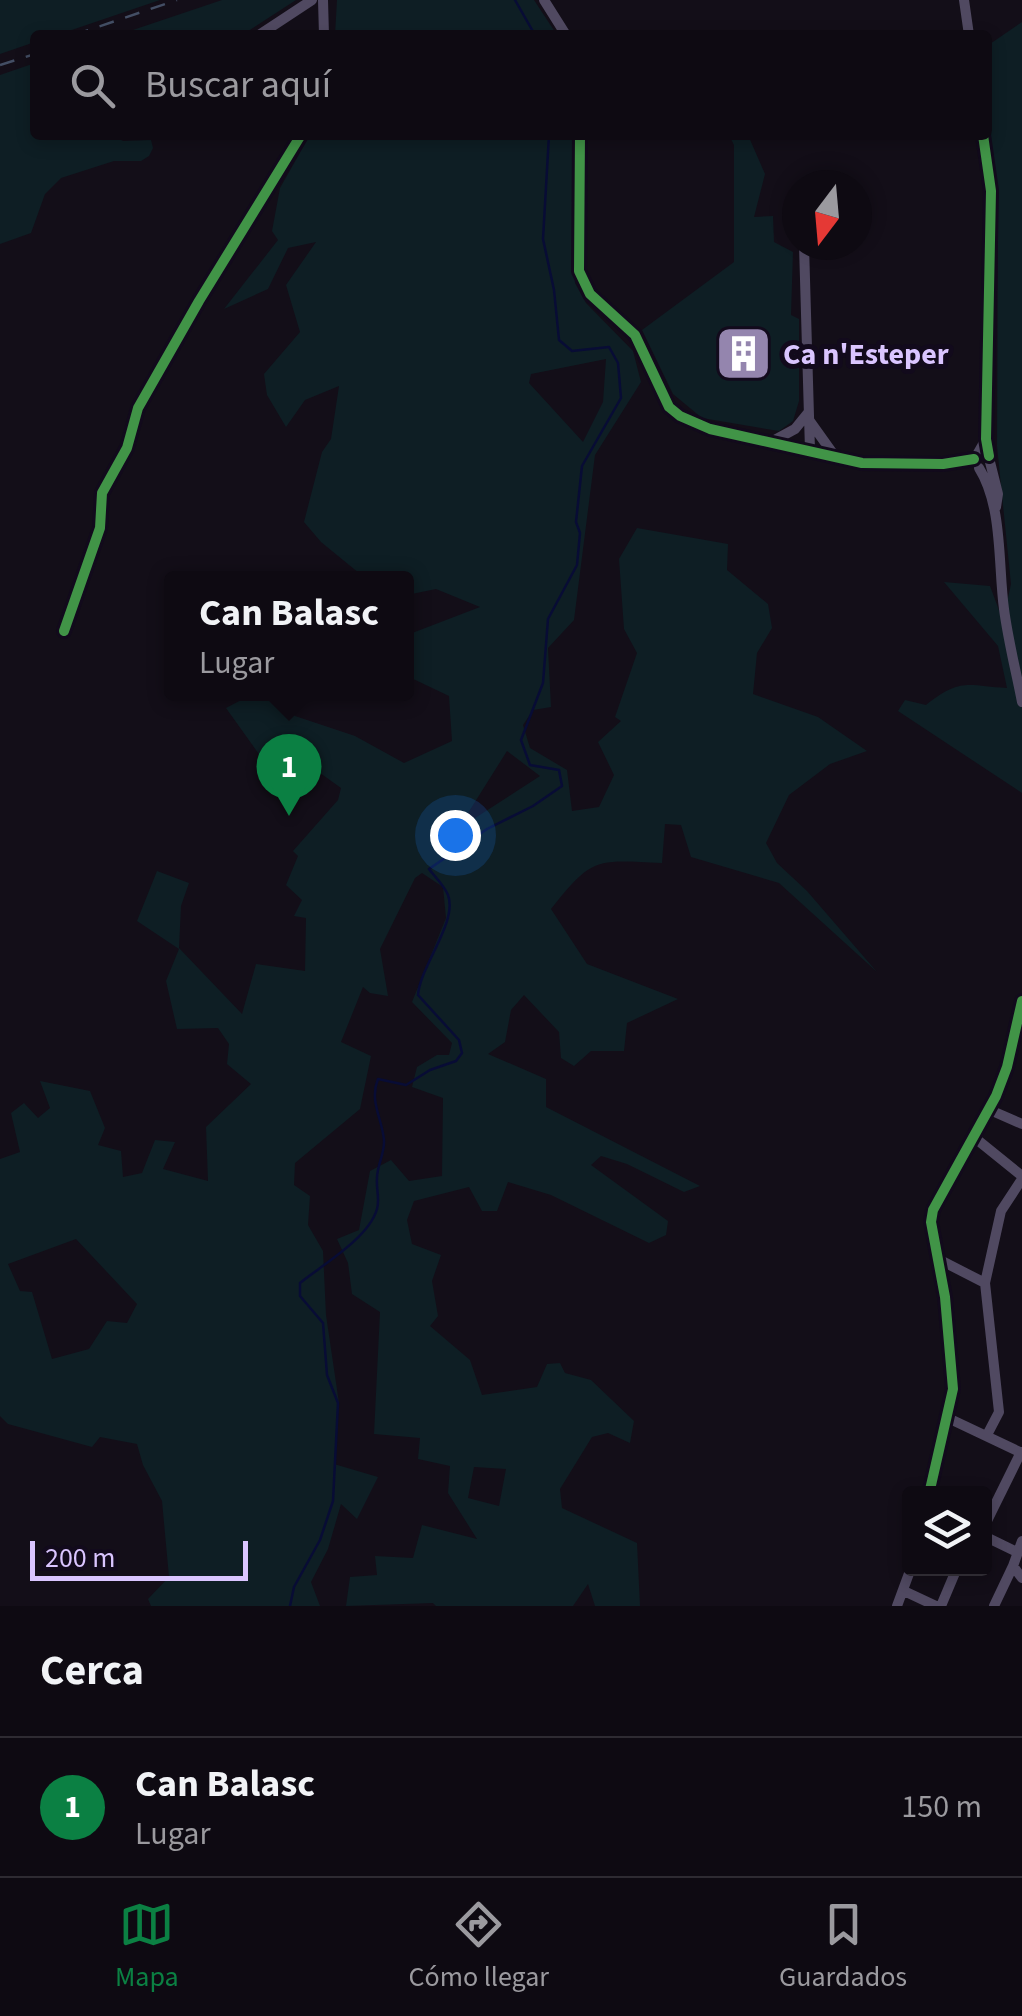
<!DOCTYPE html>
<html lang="es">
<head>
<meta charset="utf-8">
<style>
	:root { --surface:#0e0a12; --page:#1c1820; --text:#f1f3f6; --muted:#9b9a9f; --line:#2e2b32; --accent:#0b8043 }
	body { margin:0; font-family:"Source Sans 3",sans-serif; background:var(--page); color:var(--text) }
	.controls { position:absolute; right:30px; bottom:30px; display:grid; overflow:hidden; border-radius:10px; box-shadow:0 5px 15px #0003 }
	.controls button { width:90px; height:90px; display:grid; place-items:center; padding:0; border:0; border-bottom:2px solid var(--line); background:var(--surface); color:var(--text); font:50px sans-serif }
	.compass { position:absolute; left:782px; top:170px; width:90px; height:90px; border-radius:50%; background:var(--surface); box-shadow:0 5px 15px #0003; rotate:196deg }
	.scale { position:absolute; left:30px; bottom:25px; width:218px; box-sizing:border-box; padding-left:10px; border:5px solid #dac5ff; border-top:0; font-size:28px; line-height:35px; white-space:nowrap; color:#dac5ff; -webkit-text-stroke:8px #120a1c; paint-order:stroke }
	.you { position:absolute; left:455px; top:835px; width:35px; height:35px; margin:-25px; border:8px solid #fff; border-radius:50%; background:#1a73e8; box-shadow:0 0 0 15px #1a73e833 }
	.badge { display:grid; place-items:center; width:65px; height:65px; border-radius:50%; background:var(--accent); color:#fff; font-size:32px; font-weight:700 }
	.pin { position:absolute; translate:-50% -82px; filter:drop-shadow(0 2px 5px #0008) }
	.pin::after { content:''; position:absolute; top:52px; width:35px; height:30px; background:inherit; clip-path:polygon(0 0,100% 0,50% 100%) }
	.popup { position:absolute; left:164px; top:571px; width:250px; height:130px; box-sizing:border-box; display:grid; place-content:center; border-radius:10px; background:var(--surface); filter:drop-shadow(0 2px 8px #0005); font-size:32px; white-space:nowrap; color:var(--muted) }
	.popup b { font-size:38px; color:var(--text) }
	.popup::after { content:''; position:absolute; left:50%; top:100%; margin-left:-20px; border:20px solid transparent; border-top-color:var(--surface) }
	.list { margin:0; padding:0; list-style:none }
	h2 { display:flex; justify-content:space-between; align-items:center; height:130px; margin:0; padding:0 40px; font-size:42px }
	h2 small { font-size:32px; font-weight:400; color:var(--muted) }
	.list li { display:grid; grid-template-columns:65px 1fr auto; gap:30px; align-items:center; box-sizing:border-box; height:140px; padding:0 40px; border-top:2px solid var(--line) }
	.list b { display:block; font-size:38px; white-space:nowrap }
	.list p { margin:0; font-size:32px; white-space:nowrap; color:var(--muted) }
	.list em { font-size:32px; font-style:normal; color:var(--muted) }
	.icon { flex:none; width:55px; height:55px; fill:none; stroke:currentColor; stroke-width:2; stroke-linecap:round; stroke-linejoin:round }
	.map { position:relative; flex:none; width:1022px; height:1606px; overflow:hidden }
	.search { position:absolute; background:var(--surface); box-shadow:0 5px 15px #0003; left:30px; right:30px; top:30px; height:110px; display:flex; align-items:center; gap:25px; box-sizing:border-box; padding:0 35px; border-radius:10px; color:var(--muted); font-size:38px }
	.sheet { height:270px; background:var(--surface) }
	nav { display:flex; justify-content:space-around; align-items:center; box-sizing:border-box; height:140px; border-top:2px solid var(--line); background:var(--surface); font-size:28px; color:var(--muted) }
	nav a { display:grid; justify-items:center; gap:5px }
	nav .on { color:var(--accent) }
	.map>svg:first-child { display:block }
</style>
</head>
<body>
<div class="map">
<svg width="1022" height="1606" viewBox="0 0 1022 1606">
	<rect width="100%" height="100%" fill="#130e18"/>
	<!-- green -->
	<path fill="#0e1e24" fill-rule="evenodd" d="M0 0H160L57 35H35V42L0 54Z
		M222 0H296L242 35H118Z
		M337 0H534L557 35H335Z
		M1022 22V793L898 711 905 700 926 705C961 677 968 686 1007 688L998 646 944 582 990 586 1003 621 1011 584 997 446 998 214 987 104V46Z
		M35 63V135H112L123 141 151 140 153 148 149 156 141 161H114L61 178 45 194 31 233 0 244V75Z
		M310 135H572L575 283 586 303 633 351 641 382 595 455 574 620 548 648 551 707 533 710 523 725 530 748 567 770 572 811 599 807 614 775 598 742 621 721 615 717 637 653 624 629 619 559 637 528 728 544 727 570 768 604 772 628 757 653 753 694 818 717 867 751 830 764 789 795 766 843 777 863 807 891 877 972 779 883 691 857 681 825 665 824 662 863C596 860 593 856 551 909L587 964 678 999 627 1023 624 1051H591L574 1066 561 1058 559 1032 524 995 511 1010 505 1042 488 1054 546 1079V1107L700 1186 684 1192 627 1164 601 1156 591 1165 668 1221 666 1235 649 1243 551 1195 508 1182 497 1211H482L469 1187 414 1201 407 1220 412 1244 441 1255 432 1281 438 1316 430 1326 470 1360 482 1395 537 1387 547 1364 560 1363 565 1373 591 1380 634 1421 630 1443 608 1433 592 1437 560 1489 562 1508 637 1543 640 1606H595L588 1584 573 1606H436L433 1603 346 1606 350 1577 377 1575 375 1556 413 1558 422 1525 477 1539 448 1493 450 1466 418 1459 420 1438 374 1434 380 1312 352 1294 348 1263 337 1239 359 1230 370 1171 391 1160 409 1181 442 1176 443 1098 412 1087 417 1067 437 1055H449L452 1043 412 1002 446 918 443 887 422 873 415 878 380 949 388 996 370 993 363 987 341 1042 371 1056 360 1109 295 1163 294 1185 310 1196 308 1225 323 1251 326 1315 339 1403 334 1464 378 1477 357 1519 341 1504 328 1549 311 1582 320 1606H151L148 1599 169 1577 162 1501 143 1465 137 1444 100 1437 92 1447 8 1424 0 1416V1159L20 1152 11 1113 24 1103 38 1118 50 1108 40 1081 90 1091 105 1128 98 1145 121 1151 123 1177 142 1173 155 1140 175 1142 163 1169 208 1181 206 1127 251 1084 227 1064 229 1044 218 1028 177 1029 166 981 179 949 137 921 157 871 189 883 181 906 179 948 242 1014 256 964 305 971 306 918 294 916 302 900 286 885 298 856 293 851 338 800 341 788 288 750 271 771 226 708 245 698 280 701 295 716 355 736 404 763 452 741 449 696 407 676V635L480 607 436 589 407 595 406 578H365L321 542 304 522 322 452 331 439 339 386 305 400 286 427 267 395 264 374 300 332 286 285 316 242 288 248 268 289 224 309 278 240 272 231 280 188ZM606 359 603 402 583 442 529 383 531 374ZM507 751 540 776 458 829ZM76 1239 137 1304 127 1323 107 1321 89 1349 52 1359 32 1292 20 1291 8 1264ZM474 1467 506 1469 499 1506 468 1498Z
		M729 135H748L765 174 754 217 773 216 774 242 793 252 791 315 799 319V401L793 421 779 431 702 418 673 394 642 330 734 262V145Z"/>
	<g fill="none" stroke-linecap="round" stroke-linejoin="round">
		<!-- stream -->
		<path stroke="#080c35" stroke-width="2.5" d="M515 0 535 35
			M290 1606 294 1587 320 1540 333 1501 338 1403 327 1375 323 1323 300 1296V1283C322 1265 369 1238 377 1209 380 1199 376 1189 377 1178 377 1165 385 1153 384 1140 382 1118 369 1101 378 1079L406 1085 430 1070 456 1061 462 1053 459 1040 418 995C420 966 458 922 448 895 444 885 435 877 429 869L487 829 533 806 562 786 559 770 530 765 521 740 543 683 548 619 577 565 580 533 576 522 582 466 621 398 618 363 609 347 572 351 559 340 554 290 543 239 549 135"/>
		<!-- minor -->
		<path stroke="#504961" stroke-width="10" d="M323 0 324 35
			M544 0 566 35
			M964 0 969 35
			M259 35 312 0
			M580 135 579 271 590 294 635 335 669 407 680 416 710 429 862 463 943 464 974 459
			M983 135 991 191 986 439 989 456
			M797 230V231
			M804 245 810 450
			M809 420 834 455
			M771 442 795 429 808 413
			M978 453 986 439
			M990 462 998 494 996 507
			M979 468C1003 506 998 565 1004 609 1008 640 1016 671 1022 702
			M64 631 100 528 102 493 127 448 138 408 199 301 301 135
			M990 1110 1022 1124
			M975 1138 1022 1176
			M938 1259 985 1283
			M948 1418 1022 1453
			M987 1435 999 1412 985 1283 1001 1211 1022 1179
			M929 1494 953 1389 945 1297 931 1222 933 1210 996 1096 1007 1067 1022 1001
			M984 1527 1021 1452
			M984 1536 1017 1552
			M1022 1541 1013 1566 1022 1578
			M904 1591 936 1606
			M897 1606 911 1568
			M941 1606 957 1568
			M994 1606 1013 1566"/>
		<!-- rail -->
		<path stroke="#434e64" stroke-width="2.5" stroke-dasharray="15 12" stroke-linecap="butt" d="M74 35 177 0
			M0 65 35 54"/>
		<defs>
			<path id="cycleway" d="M580 135 579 271 590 294 635 335 669 407 680 416 710 429 862 463 943 464 974 459
				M983 135 991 191 986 439 989 456
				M64 631 100 528 102 493 127 448 138 408 199 301 301 135
				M929 1494 953 1389 945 1297 931 1222 933 1210 996 1096 1007 1067 1022 1001"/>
		</defs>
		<!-- cycleway casing -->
		<use href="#cycleway" stroke="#120a1c" stroke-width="16"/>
		<!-- cycleway -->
		<use href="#cycleway" stroke="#419447" stroke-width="10"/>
	</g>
	<!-- icons -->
	<defs>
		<symbol id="building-square" viewBox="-11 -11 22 22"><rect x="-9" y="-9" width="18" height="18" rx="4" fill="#9485ae" stroke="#120a1c"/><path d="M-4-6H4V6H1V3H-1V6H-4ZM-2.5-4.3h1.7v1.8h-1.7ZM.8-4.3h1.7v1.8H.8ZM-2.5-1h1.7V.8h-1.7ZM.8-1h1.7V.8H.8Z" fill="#fff"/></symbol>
	</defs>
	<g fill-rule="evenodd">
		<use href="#building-square" x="712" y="322" width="63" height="63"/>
	</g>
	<g text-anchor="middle" stroke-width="10" stroke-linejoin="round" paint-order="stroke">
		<!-- poi labels -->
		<g font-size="30" font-weight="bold" fill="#dac5ff" stroke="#120a1c" text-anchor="start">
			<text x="783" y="364">Ca n'Esteper</text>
		</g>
	</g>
</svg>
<div class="controls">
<button><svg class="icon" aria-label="layers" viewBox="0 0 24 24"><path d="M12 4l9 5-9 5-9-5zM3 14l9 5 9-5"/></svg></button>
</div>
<svg class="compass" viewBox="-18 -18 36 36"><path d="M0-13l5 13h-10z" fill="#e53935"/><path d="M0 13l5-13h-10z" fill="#9b9a9f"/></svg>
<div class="scale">200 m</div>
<div class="you"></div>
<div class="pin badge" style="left:289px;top:816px">1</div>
<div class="popup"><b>Can Balasc</b>Lugar</div>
<div class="search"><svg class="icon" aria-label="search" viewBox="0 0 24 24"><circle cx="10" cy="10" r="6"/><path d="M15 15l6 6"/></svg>Buscar aquí</div>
</div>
<section class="sheet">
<h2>Cerca<small></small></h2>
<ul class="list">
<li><span class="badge">1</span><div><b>Can Balasc</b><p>Lugar</p></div><em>150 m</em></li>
</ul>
</section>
<nav>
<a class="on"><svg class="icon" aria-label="map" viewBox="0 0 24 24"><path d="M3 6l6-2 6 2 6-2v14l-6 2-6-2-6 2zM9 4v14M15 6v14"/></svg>Mapa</a>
<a><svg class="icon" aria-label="directions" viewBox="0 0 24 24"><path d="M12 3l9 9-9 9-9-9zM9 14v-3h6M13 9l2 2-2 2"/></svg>Cómo llegar</a>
<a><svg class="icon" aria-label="saved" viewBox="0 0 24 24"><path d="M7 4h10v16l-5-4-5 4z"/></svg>Guardados</a>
</nav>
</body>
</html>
